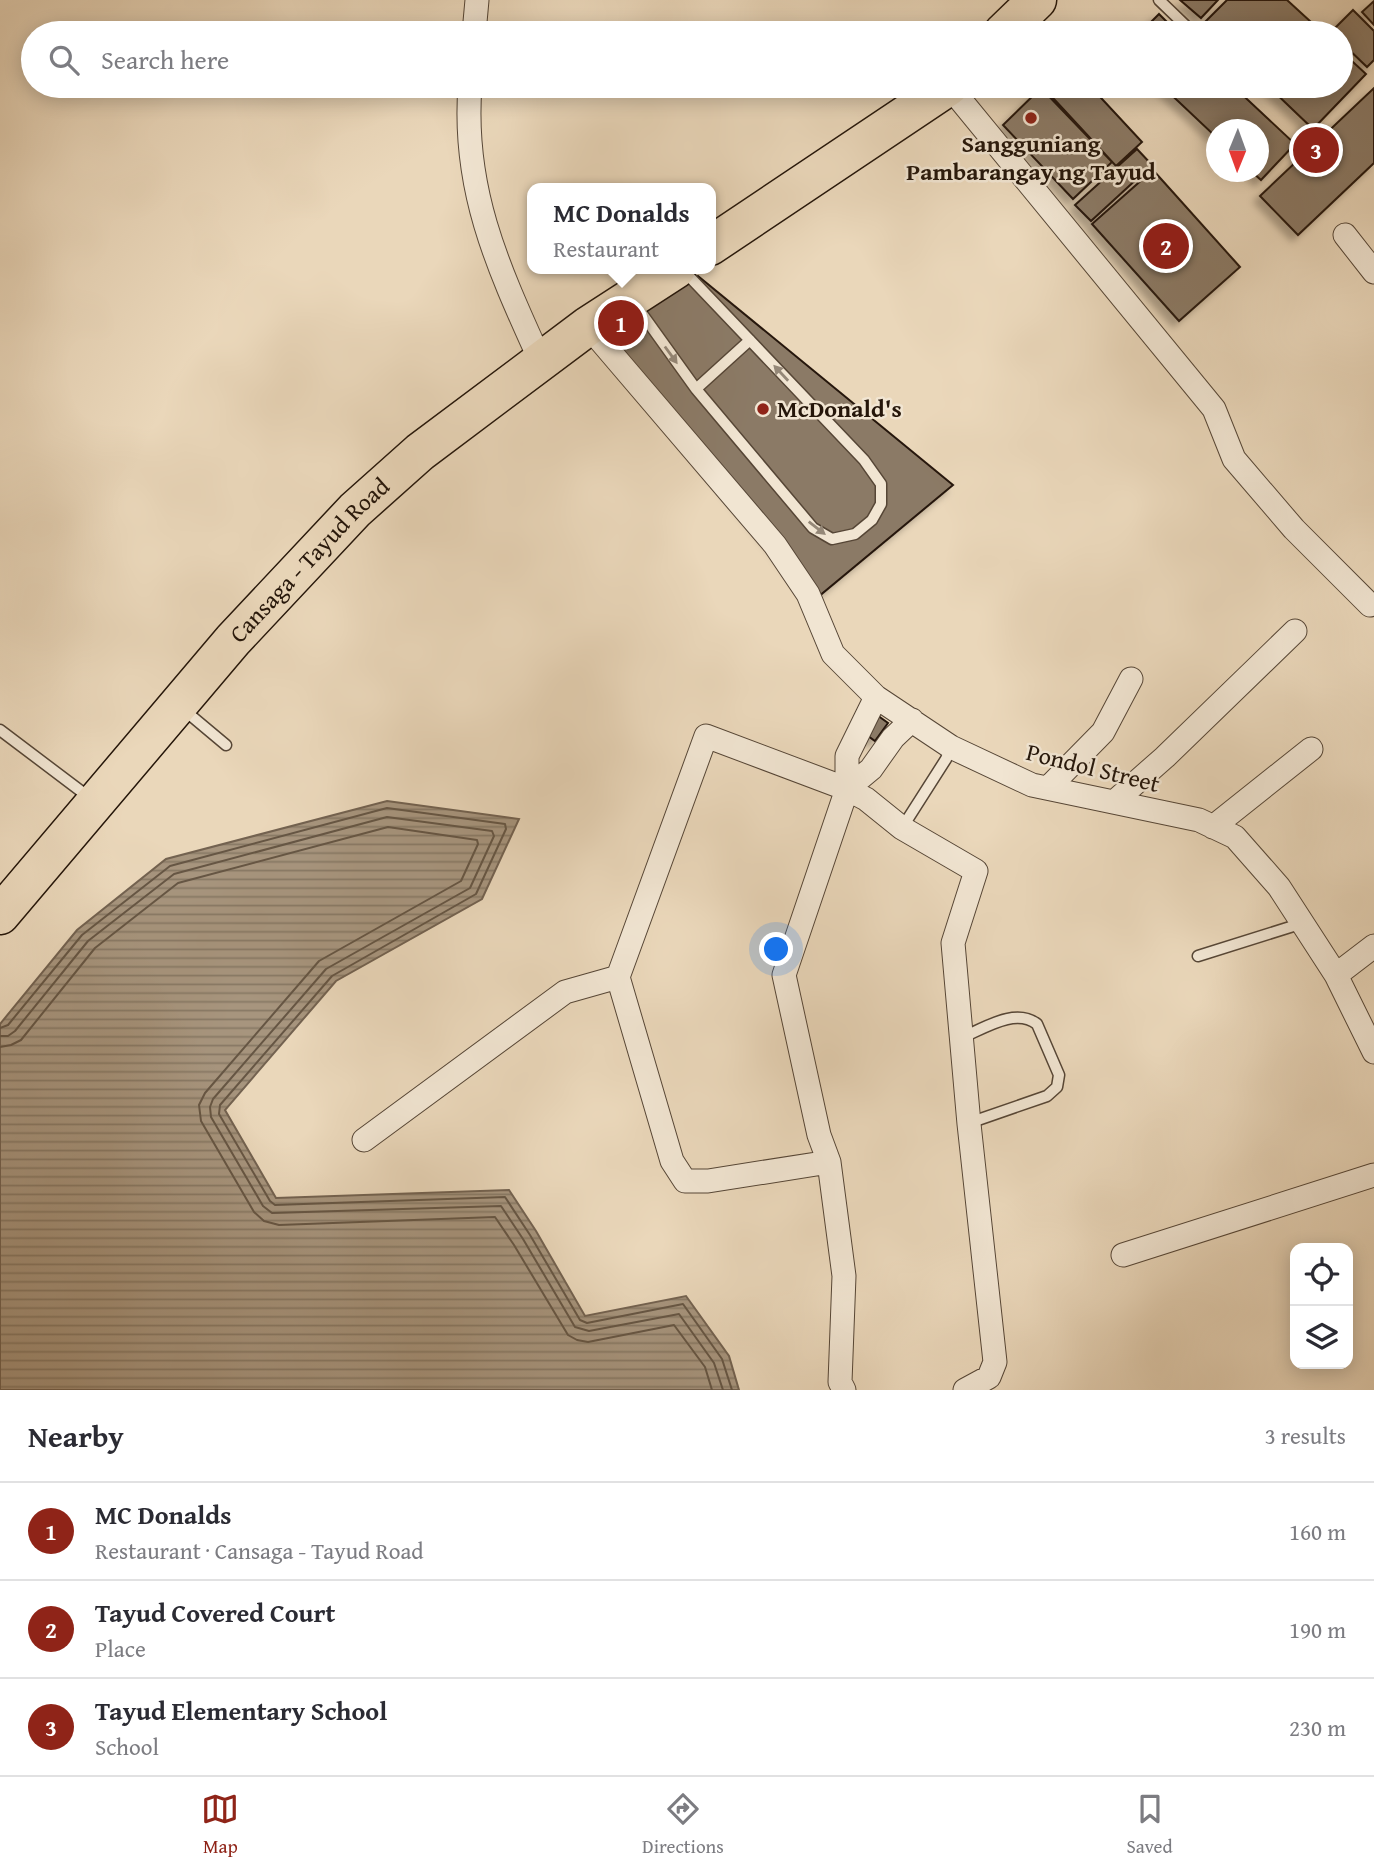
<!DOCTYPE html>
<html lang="en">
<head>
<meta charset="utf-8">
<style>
	:root { --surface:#fff; --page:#f2f2f3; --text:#2b2b33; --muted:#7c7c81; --line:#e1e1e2; --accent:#8f2418 }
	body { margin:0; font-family:"Gentium Book Plus",serif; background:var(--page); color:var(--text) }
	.controls { position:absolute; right:21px; bottom:21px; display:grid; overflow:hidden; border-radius:14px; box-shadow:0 4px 18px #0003 }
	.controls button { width:63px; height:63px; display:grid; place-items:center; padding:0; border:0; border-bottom:2px solid var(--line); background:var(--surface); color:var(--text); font:35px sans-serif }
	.compass { position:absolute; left:1206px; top:119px; width:63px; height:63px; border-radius:50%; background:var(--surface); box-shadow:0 4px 18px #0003; rotate:181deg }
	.you { position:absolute; left:777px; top:950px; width:24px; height:24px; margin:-18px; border:5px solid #fff; border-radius:50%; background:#1a73e8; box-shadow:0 0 0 10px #1a73e833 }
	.badge { display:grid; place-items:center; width:46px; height:46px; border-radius:50%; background:var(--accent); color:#fff; font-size:23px; font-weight:700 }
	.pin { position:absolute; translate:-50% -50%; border:4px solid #fff; box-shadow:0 2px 7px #0006 }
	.popup { position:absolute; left:527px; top:183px; width:189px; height:91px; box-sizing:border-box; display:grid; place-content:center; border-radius:14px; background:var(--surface); filter:drop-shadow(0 2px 5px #0005); font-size:23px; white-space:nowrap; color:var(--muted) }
	.popup b { font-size:26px; color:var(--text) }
	.popup::after { content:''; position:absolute; left:50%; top:100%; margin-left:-14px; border:14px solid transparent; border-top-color:var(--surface) }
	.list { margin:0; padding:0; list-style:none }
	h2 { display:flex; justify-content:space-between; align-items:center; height:91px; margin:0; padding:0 28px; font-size:30px }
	h2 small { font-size:23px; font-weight:400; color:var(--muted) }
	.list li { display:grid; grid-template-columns:46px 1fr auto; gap:21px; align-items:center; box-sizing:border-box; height:98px; padding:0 28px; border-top:2px solid var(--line) }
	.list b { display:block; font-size:26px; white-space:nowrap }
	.list p { margin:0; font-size:23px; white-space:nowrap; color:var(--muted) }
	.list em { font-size:23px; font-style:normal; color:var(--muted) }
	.icon { flex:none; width:38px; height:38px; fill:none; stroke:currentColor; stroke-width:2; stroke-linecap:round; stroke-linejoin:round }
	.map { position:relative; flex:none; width:1374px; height:1390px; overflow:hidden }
	.search { position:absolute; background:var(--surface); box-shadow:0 4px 18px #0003; left:21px; right:21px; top:21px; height:77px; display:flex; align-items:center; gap:18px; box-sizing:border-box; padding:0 24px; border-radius:38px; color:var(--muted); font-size:26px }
	.sheet { height:385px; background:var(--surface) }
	nav { display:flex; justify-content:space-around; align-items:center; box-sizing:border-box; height:98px; border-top:2px solid var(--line); background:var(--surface); font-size:19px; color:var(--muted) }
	nav a { display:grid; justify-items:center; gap:4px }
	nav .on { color:var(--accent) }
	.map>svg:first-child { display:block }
</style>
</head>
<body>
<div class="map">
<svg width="1374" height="1390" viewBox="0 0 1374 1390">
	<defs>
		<pattern id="water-rules" width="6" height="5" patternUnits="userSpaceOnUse" patternTransform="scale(1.75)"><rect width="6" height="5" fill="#a7957e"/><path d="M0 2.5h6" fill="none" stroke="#887965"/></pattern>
		<filter id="shadow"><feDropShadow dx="-6" dy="6" stdDeviation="3.5" flood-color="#0004"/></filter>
	</defs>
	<rect width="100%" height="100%" fill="#ead7ba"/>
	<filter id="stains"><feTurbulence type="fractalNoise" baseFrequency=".00286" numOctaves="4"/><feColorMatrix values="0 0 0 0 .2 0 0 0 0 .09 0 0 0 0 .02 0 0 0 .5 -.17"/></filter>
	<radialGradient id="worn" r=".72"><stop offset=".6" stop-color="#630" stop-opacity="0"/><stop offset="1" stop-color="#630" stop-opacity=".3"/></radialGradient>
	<!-- water -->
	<path fill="url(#water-rules)" stroke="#736250" stroke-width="2" d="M387 801 519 819 482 899 336 981 225 1110 276 1198 509 1190 536 1231 585 1316 686 1296 729 1356 739 1390H0V1024L77 930 166 859Z"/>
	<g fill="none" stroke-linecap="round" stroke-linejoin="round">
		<!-- shore -->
		<path stroke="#665644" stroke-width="2" d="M0 1028 8 1025 82 935 170 866 387 808 505 824 506 829 476 894 332 976 220 1105 219 1114 270 1201 275 1205 505 1197 530 1235 580 1320 587 1323 683 1304 722 1359 732 1390
			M0 1036H8L15 1031 88 941 174 874 387 817 492 831 494 836 470 888 326 969 213 1099 210 1107 211 1117 263 1206 272 1213 501 1206 523 1239 575 1327 589 1331 679 1314 714 1363 723 1390
			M0 1047 11 1045 21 1040 95 948 178 883 388 827 477 840 478 844 461 881 319 961 205 1093 199 1105 201 1121 254 1212 264 1221 279 1225 495 1217 514 1245 568 1335 577 1340 588 1342 674 1325 705 1367 712 1390"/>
	</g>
	<!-- building -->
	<path fill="#8b7a66" stroke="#25160a" stroke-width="2" filter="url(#shadow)" d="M1180 0H1218L1201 18Z
		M1227 0H1287L1323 33H1213L1203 24Z
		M1374 1V25L1362 12Z
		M1353 10 1374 31V60L1367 67 1341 42V33L1331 32Z
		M1159 14 1178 33H1140Z
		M1341 51 1366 74 1313 129 1268 86H1341Z
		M1066 86H1090L1142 142 1116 166 1053 98Z
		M1162 86H1233L1295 144 1261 180 1252 172H1258V130H1216V137Z
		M1041 88 1112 162 1073 199 1003 125Z
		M1374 88V163L1298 235 1260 196Z
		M1137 149 1152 165 1091 221 1075 205Z
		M1153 170 1240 267 1179 321 1092 224Z
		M698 276 953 485 818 597 604 334Z
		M877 715 888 723 875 741 864 733Z"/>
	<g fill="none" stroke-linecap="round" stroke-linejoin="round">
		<defs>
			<path id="service" d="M1159 0 1186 26
				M635 304 696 389 813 528 832 539 855 534 872 520 881 504V484L864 460 683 270
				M696 389 750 340
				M183 709 226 745
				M0 730 90 798
				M902 828 946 759 951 747
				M1198 956 1303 923
				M961 1038C983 1029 1015 1007 1037 1024L1059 1075 1057 1087 1047 1096 969 1123"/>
			<path id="minor" d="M474 33 477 0
				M470 86C462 191 499 269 541 362
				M949 86 1214 409 1234 459 1294 529 1370 605
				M1345 235 1374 272
				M588 326 775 545 808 594 833 654 876 697 951 747 1032 785 1199 820 1235 837 1279 887 1336 975 1374 1052
				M1048 788 1103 732 1131 679
				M847 789 871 769 893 738 912 720
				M1114 802 1165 757 1295 631
				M1213 827 1311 749
				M1336 975 1374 946
				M364 1140 565 992 618 977
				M829 1162 708 1181H685L672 1161 618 977 706 736 847 789 866 799 902 828 976 871 953 943 969 1124 995 1362 989 1377 965 1390
				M1123 1255 1374 1175
				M844 1390 840 1382 844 1276 829 1162 819 1135 784 975 847 789V756L876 697"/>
			<g id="trunk">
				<path d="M1003 33 1037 0"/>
				<path d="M710 246 949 86"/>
				<path id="s1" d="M0 915 233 640 355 510 420 452 588 326 676 269"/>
			</g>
		</defs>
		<!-- service casing -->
		<use href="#service" stroke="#564636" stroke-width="13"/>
		<!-- minor casing -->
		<use href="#minor" stroke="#564636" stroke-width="25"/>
		<!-- trunk casing -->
		<use href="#trunk" stroke="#25160a" stroke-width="41"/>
		<!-- service -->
		<use href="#service" stroke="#f1e5d2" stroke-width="10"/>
		<!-- minor -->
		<use href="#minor" stroke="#f1e5d2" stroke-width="23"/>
		<!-- trunk -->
		<use href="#trunk" stroke="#ead7ba" stroke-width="38"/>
	</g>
	<!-- one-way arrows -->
	<defs><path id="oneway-solid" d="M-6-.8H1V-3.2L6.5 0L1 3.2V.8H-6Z" transform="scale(1.75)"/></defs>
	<g fill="#958878">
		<use href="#oneway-solid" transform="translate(671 355) rotate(54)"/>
		<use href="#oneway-solid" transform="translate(781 373) rotate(-133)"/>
		<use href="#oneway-solid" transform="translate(817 528) rotate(38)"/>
	</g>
	<!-- markers -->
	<g fill="#8f2418" stroke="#f1e5d2" stroke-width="2.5">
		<circle cx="1031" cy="118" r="7"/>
		<circle cx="763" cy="409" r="7"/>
	</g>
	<g text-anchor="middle" stroke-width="5" stroke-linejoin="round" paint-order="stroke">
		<!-- poi labels -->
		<g font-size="24" font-weight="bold" fill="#25160a" stroke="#f1e5d2">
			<text x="1031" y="152">Sangguniang<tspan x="1031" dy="28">Pambarangay ng Tayud</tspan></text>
			<text x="777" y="417" text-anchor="start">McDonald's</text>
		</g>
		<!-- street labels -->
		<g font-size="24" fill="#25160a" stroke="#f1e5d2">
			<text dy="8" stroke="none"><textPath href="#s1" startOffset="471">Cansaga - Tayud Road</textPath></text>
			<text transform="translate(1093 768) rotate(14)" y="8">Pondol Street</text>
		</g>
	</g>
	<rect width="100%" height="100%" filter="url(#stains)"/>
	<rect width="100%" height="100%" fill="url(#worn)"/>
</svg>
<div class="controls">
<button><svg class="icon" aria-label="locate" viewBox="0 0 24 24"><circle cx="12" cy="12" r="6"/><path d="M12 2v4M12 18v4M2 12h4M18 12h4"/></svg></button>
<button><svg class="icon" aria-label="layers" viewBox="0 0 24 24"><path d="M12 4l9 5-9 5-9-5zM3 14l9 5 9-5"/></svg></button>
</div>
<svg class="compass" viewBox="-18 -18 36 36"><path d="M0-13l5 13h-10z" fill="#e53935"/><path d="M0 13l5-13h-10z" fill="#7c7c81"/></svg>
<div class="you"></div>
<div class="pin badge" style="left:621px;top:323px">1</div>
<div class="popup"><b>MC Donalds</b>Restaurant</div>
<div class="pin badge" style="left:1166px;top:246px">2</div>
<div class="pin badge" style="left:1316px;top:150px">3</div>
<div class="search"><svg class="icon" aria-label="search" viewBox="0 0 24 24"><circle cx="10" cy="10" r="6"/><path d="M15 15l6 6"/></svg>Search here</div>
</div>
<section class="sheet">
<h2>Nearby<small>3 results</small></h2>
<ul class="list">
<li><span class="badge">1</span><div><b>MC Donalds</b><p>Restaurant · Cansaga - Tayud Road</p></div><em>160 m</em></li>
<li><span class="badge">2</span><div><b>Tayud Covered Court</b><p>Place</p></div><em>190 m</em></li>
<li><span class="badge">3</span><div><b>Tayud Elementary School</b><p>School</p></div><em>230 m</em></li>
</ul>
</section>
<nav>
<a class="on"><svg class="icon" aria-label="map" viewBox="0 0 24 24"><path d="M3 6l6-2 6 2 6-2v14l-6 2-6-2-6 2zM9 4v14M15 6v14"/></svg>Map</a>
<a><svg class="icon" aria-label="directions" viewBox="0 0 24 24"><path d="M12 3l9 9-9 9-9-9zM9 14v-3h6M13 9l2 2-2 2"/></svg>Directions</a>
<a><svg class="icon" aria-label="saved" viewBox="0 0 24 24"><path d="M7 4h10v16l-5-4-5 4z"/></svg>Saved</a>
</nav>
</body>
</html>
